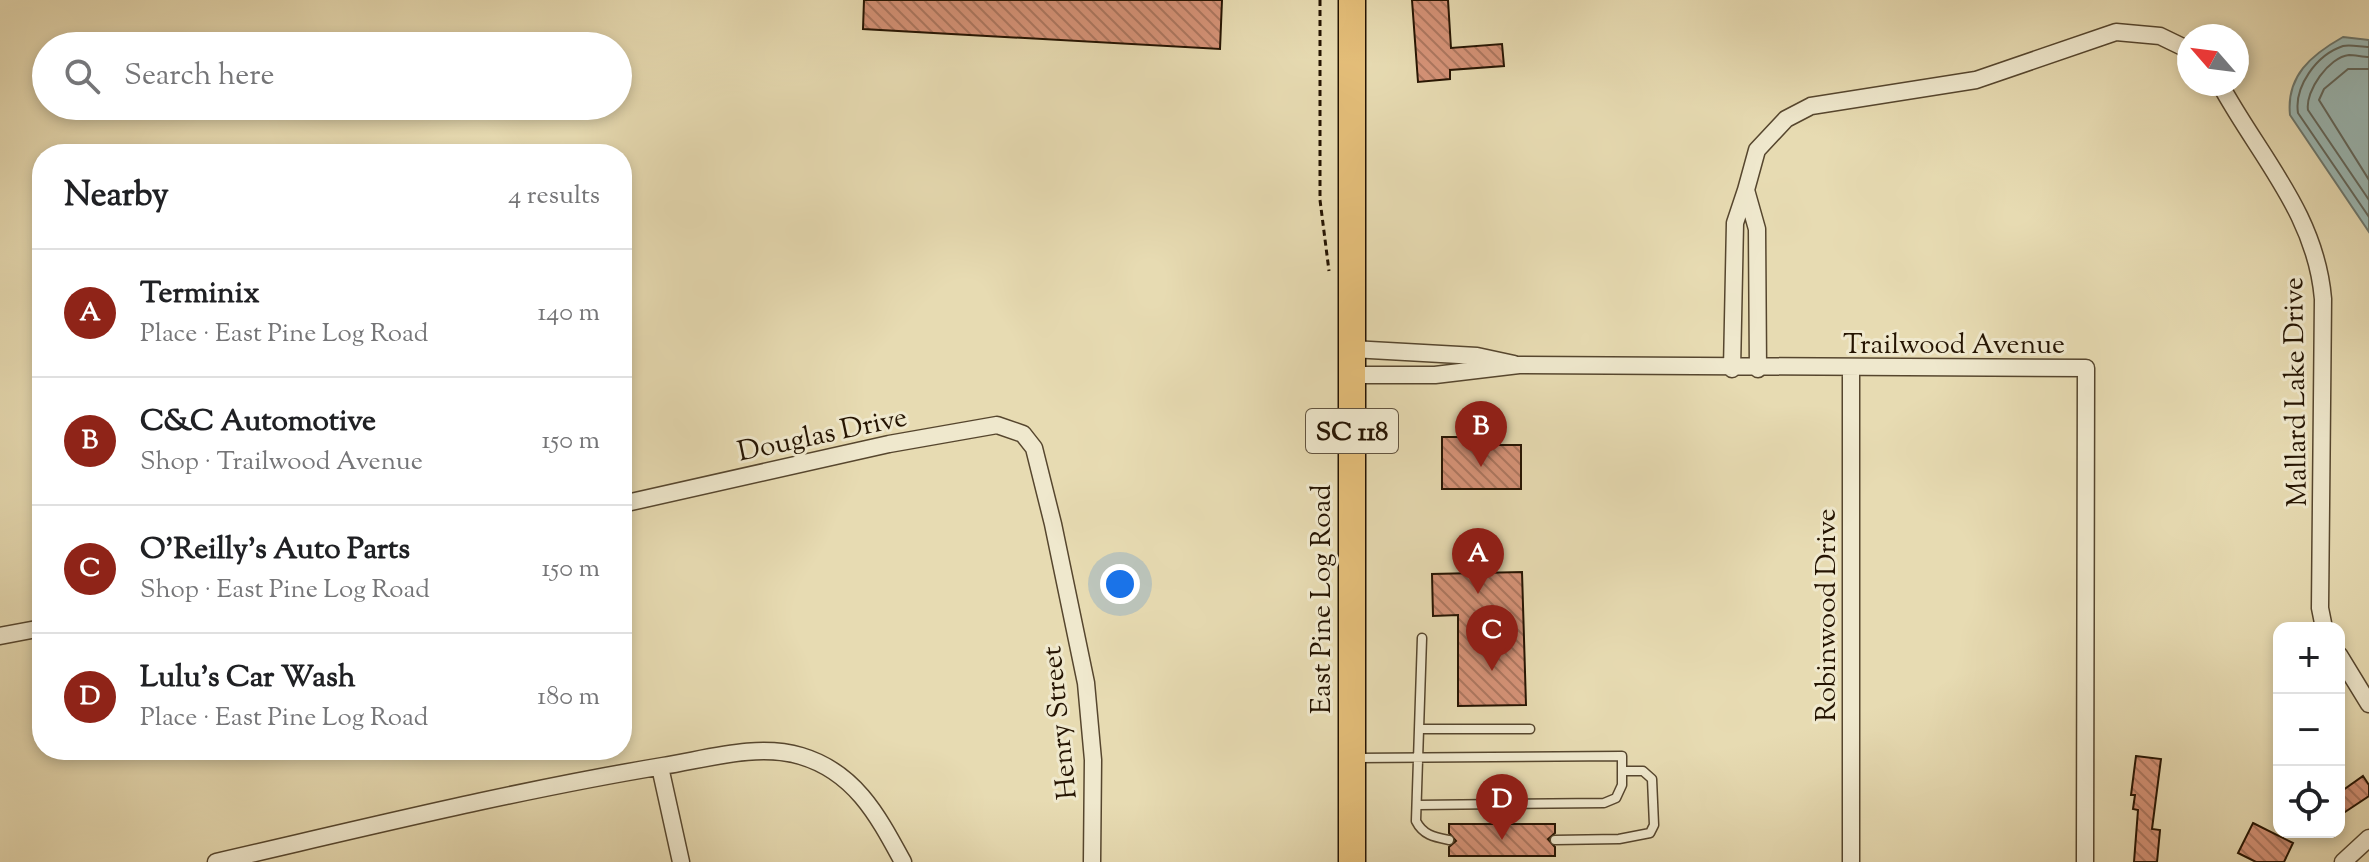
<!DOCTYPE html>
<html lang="en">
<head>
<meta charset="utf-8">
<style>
	:root { --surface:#fff; --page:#f6f6f6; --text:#202124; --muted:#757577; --line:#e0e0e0; --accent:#8f2418 }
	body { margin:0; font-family:"Sorts Mill Goudy",serif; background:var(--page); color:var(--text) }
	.controls { position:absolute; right:24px; bottom:24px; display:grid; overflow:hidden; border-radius:16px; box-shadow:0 4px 12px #0003 }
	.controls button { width:72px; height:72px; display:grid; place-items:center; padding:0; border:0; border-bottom:2px solid var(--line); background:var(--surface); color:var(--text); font:40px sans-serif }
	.compass { position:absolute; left:2177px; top:24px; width:72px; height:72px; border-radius:50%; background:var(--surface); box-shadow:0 4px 12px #0003; rotate:298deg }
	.you { position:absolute; left:1120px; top:584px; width:28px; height:28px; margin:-20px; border:6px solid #fff; border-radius:50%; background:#1a73e8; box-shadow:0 0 0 12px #1a73e833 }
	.badge { display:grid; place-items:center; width:52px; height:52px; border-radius:50%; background:var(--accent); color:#fff; font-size:26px; font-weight:700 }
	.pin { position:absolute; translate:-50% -66px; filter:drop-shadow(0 2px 4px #0008) }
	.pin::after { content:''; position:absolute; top:42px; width:28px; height:24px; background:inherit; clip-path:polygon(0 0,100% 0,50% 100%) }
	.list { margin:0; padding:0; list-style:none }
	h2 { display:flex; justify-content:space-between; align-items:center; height:104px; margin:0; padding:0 32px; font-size:34px }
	h2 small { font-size:26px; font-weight:400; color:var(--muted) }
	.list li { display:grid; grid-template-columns:52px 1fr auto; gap:24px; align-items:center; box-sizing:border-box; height:128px; padding:0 32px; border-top:2px solid var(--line) }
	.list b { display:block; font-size:30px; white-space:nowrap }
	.list p { margin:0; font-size:26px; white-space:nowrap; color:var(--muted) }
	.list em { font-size:26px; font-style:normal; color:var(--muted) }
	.icon { flex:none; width:44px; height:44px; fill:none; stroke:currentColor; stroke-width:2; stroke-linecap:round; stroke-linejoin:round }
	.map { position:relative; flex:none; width:2369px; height:862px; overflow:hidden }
	.search { position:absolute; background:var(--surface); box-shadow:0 4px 12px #0003; left:32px; top:32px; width:600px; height:88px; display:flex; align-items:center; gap:20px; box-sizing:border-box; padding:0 28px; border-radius:44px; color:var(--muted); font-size:30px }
	.panel { position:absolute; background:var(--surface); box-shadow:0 4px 12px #0003; left:32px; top:144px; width:600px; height:616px; border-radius:32px }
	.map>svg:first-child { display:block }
</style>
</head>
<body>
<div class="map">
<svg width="2369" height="862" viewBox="0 0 2369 862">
	<defs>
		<pattern id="building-back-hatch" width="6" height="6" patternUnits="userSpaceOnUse" patternTransform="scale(2)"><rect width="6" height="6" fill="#d69378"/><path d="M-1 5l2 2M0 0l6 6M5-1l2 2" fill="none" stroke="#ad7760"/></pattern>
	</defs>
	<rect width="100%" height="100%" fill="#e7dbb2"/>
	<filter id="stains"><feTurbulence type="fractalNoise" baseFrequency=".0025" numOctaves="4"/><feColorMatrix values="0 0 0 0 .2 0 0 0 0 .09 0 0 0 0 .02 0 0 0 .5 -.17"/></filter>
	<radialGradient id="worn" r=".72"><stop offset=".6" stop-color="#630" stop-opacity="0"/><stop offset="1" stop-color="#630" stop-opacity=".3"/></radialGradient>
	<!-- water -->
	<path fill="#9ab9b6" stroke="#6b776e" stroke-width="2" d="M2343 37 2369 40V232L2290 115C2286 76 2311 55 2343 37Z"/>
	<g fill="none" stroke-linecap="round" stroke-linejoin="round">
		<!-- shore -->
		<path stroke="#60665c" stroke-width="2" d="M2369 47C2361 47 2350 44 2343 46 2316 55 2294 87 2298 113L2369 217
			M2369 57C2363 57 2355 55 2349 55 2329 57 2305 91 2308 110L2369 200
			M2369 69H2348L2324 89 2319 100 2369 180"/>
	</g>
	<!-- building -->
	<path fill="url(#building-back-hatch)" stroke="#251402" stroke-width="2" d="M864 0H1222L1220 49 863 29Z
		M1412 0H1448L1451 48 1502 44 1504 66 1450 70V79L1418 82Z
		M1442 437H1468V445H1521V489H1442Z
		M1522 572 1526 705 1458 706V615L1433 616 1432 574Z
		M2136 756 2161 759 2152 829 2160 830 2157 862H2134L2138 810 2133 809 2135 795H2131Z
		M2363 776 2369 785V796L2339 816V793Z
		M2253 823 2293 843 2284 862H2256L2238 853Z
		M1449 824H1555V833L1548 839 1555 847V856H1449V847L1456 841 1449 833Z"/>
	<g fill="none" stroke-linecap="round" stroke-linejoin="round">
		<defs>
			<path id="lane" d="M1422 638 1416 821C1423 835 1434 837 1449 840
				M1421 729H1530
				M1357 758 1622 756V785L1616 798 1604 803 1418 805
				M1555 840 1619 839 1650 833 1654 825 1652 779 1643 771H1622"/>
			<path id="street" d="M2220 84C2259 156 2316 214 2323 299L2320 608 2324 628
				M1352 349 1477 356 1514 364
				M1732 369 1735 223 1746 190
				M1758 369 1757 229 1746 190 1757 150 1786 119 1811 106 1976 80 2116 32 2160 36 2189 50
				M1352 375H1435L1519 365 2086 368 2085 862
				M622 504 889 444 997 425 1023 434 1034 448 1053 524 1086 683 1093 760 1092 862
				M0 636 42 628
				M2339 655 2369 704
				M660 767 681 862
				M216 862C364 828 513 791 663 766 707 759 757 743 801 756 855 772 878 816 903 862
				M1851 862V369
				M2343 862 2369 838"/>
			<path id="primary" d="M1352 862V0"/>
		</defs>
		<!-- lane casing -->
		<use href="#lane" stroke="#56462e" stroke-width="11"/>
		<!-- street casing -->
		<use href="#street" stroke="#56462e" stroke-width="19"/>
		<!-- primary casing -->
		<use href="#primary" stroke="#251402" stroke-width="29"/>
		<!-- path -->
		<path stroke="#251402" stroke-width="3" stroke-dasharray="6 4" stroke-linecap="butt" d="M1320 0V200L1329 271"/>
		<!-- lane -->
		<use href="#lane" stroke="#efe8cd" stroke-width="8"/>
		<!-- street -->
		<use href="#street" stroke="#efe8cd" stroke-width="16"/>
		<!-- primary -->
		<use href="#primary" stroke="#e4be79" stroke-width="26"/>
	</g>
	<g text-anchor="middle" stroke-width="6" stroke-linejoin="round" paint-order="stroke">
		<!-- shield labels -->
		<rect fill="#efe8cd" stroke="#62543f" stroke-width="2" x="1306" y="409" width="92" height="44" rx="6"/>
		<g font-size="26" font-weight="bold" fill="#251402">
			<text x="1352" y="440">SC 118</text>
		</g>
		<!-- street labels -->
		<g font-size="28" fill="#251402" stroke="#efe8cd">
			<text x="1954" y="353">Trailwood Avenue</text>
			<text transform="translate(2294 392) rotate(-91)" y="10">Mallard Lake Drive</text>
			<text transform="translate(822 433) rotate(-12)" y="10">Douglas Drive</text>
			<text transform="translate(1320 599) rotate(-90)" y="10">East Pine Log Road</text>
			<text transform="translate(1825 615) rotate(-90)" y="10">Robinwood Drive</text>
			<text transform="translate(1058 723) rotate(-96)" y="10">Henry Street</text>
		</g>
	</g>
	<rect width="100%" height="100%" filter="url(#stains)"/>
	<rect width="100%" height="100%" fill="url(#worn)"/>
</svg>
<div class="controls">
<button>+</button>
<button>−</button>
<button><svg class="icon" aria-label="locate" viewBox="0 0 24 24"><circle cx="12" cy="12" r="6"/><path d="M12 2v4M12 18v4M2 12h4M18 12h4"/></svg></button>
</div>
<svg class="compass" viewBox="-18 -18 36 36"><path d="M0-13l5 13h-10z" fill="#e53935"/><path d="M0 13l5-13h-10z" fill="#757577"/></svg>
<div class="you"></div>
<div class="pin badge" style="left:1478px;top:594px">A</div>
<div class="pin badge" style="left:1481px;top:467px">B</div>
<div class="pin badge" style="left:1492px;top:671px">C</div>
<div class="pin badge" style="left:1502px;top:840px">D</div>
<div class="search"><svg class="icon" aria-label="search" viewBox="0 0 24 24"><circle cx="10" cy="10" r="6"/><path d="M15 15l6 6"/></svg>Search here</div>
<section class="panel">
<h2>Nearby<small>4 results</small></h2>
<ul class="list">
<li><span class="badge">A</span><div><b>Terminix</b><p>Place · East Pine Log Road</p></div><em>140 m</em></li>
<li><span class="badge">B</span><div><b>C&amp;C Automotive</b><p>Shop · Trailwood Avenue</p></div><em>150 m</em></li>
<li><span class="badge">C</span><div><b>O'Reilly's Auto Parts</b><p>Shop · East Pine Log Road</p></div><em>150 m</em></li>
<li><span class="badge">D</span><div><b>Lulu's Car Wash</b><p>Place · East Pine Log Road</p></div><em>180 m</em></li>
</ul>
</section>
</div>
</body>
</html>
